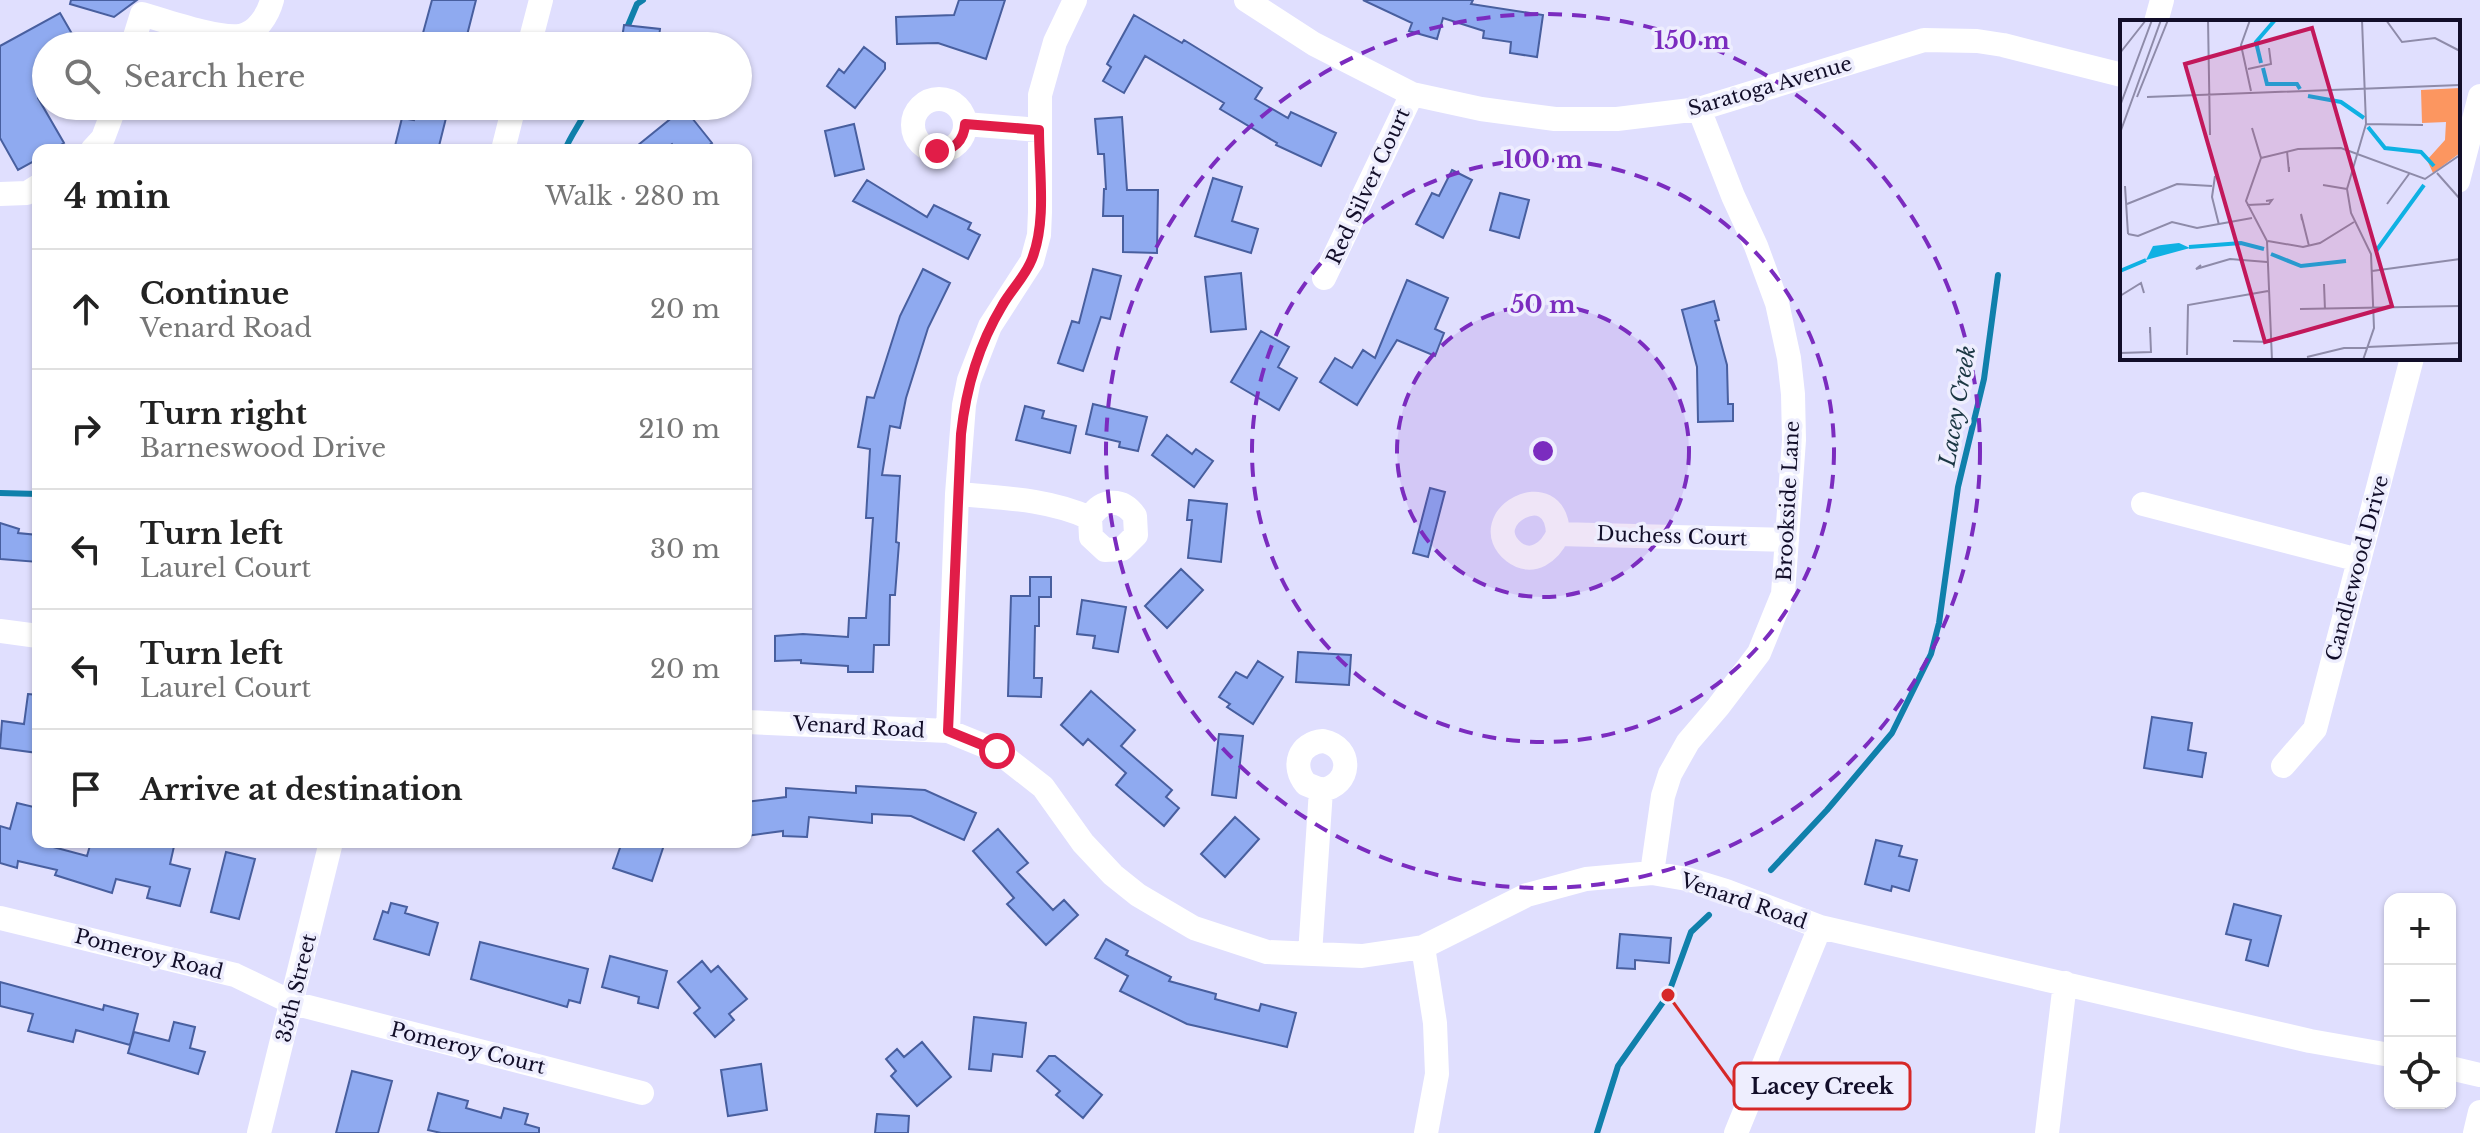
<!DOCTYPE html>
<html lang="en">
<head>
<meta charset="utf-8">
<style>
	:root { --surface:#fff; --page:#f2f2f2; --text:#222; --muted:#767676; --line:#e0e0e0 }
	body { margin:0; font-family:"Libre Baskerville",serif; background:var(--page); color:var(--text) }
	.controls { position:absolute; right:24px; bottom:24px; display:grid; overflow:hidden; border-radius:16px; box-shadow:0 2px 6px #0004 }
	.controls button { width:72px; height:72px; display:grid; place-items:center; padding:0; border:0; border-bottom:2px solid var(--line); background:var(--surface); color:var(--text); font:40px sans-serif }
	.stop { position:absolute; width:24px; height:24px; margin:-18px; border:6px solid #e11d48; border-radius:50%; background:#fff }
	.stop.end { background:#e11d48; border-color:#fff; box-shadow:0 2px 8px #0008 }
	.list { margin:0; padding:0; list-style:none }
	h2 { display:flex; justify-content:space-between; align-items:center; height:104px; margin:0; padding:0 32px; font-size:34px }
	h2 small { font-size:26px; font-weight:400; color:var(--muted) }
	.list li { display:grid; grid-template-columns:52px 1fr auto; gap:24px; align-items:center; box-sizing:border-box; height:120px; padding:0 32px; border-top:2px solid var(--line) }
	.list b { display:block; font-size:30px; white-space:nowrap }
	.list p { margin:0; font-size:26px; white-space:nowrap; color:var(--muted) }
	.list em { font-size:26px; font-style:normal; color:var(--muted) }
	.icon { flex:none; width:44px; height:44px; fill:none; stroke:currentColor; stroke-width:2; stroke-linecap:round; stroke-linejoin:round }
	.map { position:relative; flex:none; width:2480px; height:1133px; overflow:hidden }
	.search { position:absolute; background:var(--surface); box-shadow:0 2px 6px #0004; left:32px; top:32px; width:720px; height:88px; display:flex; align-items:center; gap:20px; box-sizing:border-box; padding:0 28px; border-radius:44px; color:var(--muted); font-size:30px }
	.panel { position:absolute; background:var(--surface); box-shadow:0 2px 6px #0004; left:32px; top:144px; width:720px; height:704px; border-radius:16px }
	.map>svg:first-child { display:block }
</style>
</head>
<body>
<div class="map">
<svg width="2480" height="1133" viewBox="0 0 2480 1133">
	<rect width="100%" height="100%" fill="#e0dffe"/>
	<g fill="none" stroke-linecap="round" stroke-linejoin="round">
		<!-- stream -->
		<path stroke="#1080ab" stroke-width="6" d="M614 46 624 35 637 4 643 0
			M565 150C571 134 582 122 588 106
			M0 493 38 494
			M1771 870 1827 810 1892 733 1931 654 1939 623 1958 487 1984 379 1998 275
			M1597 1133 1618 1066 1668 995 1691 932 1709 915"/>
	</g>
	<!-- building -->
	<path fill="#8faaf0" stroke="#485f9f" stroke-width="2" d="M71 0H137L114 17 70 4Z
		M432 0H476L465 43 423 33Z
		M959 0H1005L986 59 938 43 897 44 896 17 954 15Z
		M1363 0H1473L1471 4 1543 15 1537 57 1510 53 1511 42 1483 38 1484 31 1443 18 1437 39 1409 31 1412 23Z
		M60 13 79 46H46V81L42 84 38 98 64 143 52 150H38V159L18 170 0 138V46Z
		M1134 15 1182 43 1184 40 1262 88 1255 99 1288 118 1291 112 1336 133 1321 166 1276 145 1277 143 1220 109 1224 103 1145 56 1124 93 1103 81 1111 67 1107 64Z
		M624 25 660 29 658 46H621Z
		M864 47 885 63V69L855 108 827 86 839 69 844 73Z
		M684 108 712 143 703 150H677L672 144 664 150H632Z
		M417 111 446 118 438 150H394L402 118 414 120Z
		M1122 117 1127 190H1158L1157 253 1123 252V216H1103L1104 189H1106L1104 154H1098L1095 119Z
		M854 124 864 169 835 176 825 131Z
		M1452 170 1472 180 1443 238 1416 224 1432 193 1439 196Z
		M1213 178 1242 187 1232 221 1258 229 1251 253 1195 236Z
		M867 180 927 217 934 205 971 223 968 229 980 235 968 259 853 201Z
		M1500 193 1529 200 1519 238 1490 230Z
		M923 269 950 283 928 328 906 398 900 428 890 426 882 475 900 476 896 542 899 543 895 595H890L889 645H874L873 672H848V666L801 663V660L775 661V636L803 634 848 637 849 618H866L873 518H866L870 449 858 447 867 397 874 398 900 316Z
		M1093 269 1121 276 1110 319 1101 317 1083 371 1058 363 1072 321 1079 323Z
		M1241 273 1246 329 1211 332 1205 277Z
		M1407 280 1448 298 1435 329 1444 333 1435 356 1397 340 1357 405 1320 382 1335 358 1352 368 1363 350 1375 358Z
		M1714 301 1719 320 1715 321 1727 365 1728 404H1733V421L1698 422 1697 367 1682 310Z
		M1261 331 1289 347 1278 367 1297 378 1279 410 1231 382Z
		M1093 404 1147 417 1138 451 1119 447 1120 442 1086 434Z
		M1025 406 1044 411 1042 418 1076 426 1070 453 1016 440Z
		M1167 435 1192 454 1196 449 1213 461 1194 487 1152 455Z
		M1430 488 1445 492 1428 557 1413 553Z
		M1189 500 1227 504 1221 562 1188 558 1192 520H1187Z
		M0 523 19 529 18 533 38 535V562L0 559Z
		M1181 569 1203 590 1167 628 1145 606Z
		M1030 577H1051V597H1039V626H1035L1034 678H1042L1041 697 1008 696 1011 596H1030Z
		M1082 600 1126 607 1118 652 1093 648 1095 636 1077 634Z
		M1298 652 1351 655 1349 685 1296 682Z
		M1258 661 1283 677 1253 724 1227 707 1230 704 1219 697 1236 672 1247 678Z
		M1091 691 1135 730 1121 746 1172 790 1166 797 1179 808 1164 826 1116 785 1126 773 1088 739 1083 745 1061 725Z
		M28 694 38 695V753L0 748 2 721 24 724Z
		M2152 717 2192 723 2188 750 2206 753 2202 777 2144 768Z
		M1219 734 1243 736 1236 798 1212 795Z
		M856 786 925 790 976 813 964 840 911 816 872 814V823L809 817 807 837 783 836V831L746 836V802L786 797V788L856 793Z
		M17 803 38 808V843L87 856 91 842H175L170 864 190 869 180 906 147 898 150 887 116 879 112 893 55 875 57 870 18 861 17 868 0 863V826L10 829Z
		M1235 817 1259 839 1225 877 1201 854Z
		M998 829 1028 863 1017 872 1053 910 1064 900 1078 915 1046 945 1007 904 1014 898 973 851Z
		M1876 840 1902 846 1899 856 1917 860 1909 891 1892 886 1891 891 1865 884Z
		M622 842H665L652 881 613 868Z
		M226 852 255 859 239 919 211 912Z
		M391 903 407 907 405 913 438 923 429 955 374 939 383 911 388 913Z
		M2234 904 2281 916 2268 966 2246 960 2251 940 2226 934Z
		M1620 934 1671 938 1669 963 1635 960V969L1617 968Z
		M1106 939 1128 951 1126 955 1171 977 1169 981 1216 994 1215 999 1259 1011 1261 1004 1296 1013 1287 1047 1187 1024 1120 991 1128 976 1095 958Z
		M480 942 588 969 580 1003 569 1000 567 1007 471 979Z
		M610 956 667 971 658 1008 638 1003 639 997 602 987Z
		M702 961 711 972 718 966 747 999 729 1014 734 1020 715 1037 694 1013 700 1008 678 982Z
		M0 982 103 1010 104 1005 138 1014 130 1045 76 1030 73 1042 28 1031 33 1014 0 1006Z
		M974 1017 1026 1023 1022 1057 993 1054 991 1071 969 1069Z
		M174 1022 195 1027 190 1048 205 1052 198 1074 128 1053 134 1032 169 1041Z
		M922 1042 951 1077 917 1106 891 1076 896 1071 886 1059 897 1049 904 1057Z
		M1049 1056H1055L1102 1095 1083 1118 1056 1095 1060 1091 1037 1071Z
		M761 1064 767 1110 728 1116 721 1070Z
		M352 1071 392 1081 378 1133H336Z
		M438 1093 468 1101 466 1108 501 1118 504 1108 528 1114 525 1124 539 1128V1133H441L428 1130Z
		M877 1114 909 1116 908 1133H875Z"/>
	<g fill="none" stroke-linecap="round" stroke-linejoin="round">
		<!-- minor -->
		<path stroke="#fff" stroke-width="24" d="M1246 0 1314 44 1412 94 1481 109 1555 119H1617L1699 109 1924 40 1977 41 2003 45 2122 75
			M2156 22 2162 0
			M132 46 142 14C166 21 217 39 240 36 257 33 268 15 272 0
			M529 46 541 0
			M913 125a26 26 0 1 1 52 0a26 26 0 1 1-52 0Z
			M965 124 1039 130
			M92 150 103 138 115 106
			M503 150 514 106
			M2458 181 2480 96
			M0 194 27 193 38 186
			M1324 278 1412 94
			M957 494C1003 498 1048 499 1090 518L1091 537 1105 550 1122 549 1136 535 1135 516C1122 497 1101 499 1090 518
			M2143 504 2359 560
			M1558 534C1556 472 1473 519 1514 552 1532 566 1550 552 1558 534L1787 540
			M0 631 38 636
			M746 722 948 731 997 751 1043 787 1083 843 1113 875 1138 895 1194 928 1267 952 1362 956 1423 947 1527 895 1586 879 1652 873 1687 879 1726 891 1820 927 2310 1041 2390 1055
			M948 731 957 494 964 405 969 380 990 326 1032 261 1039 235 1040 212V95L1055 42 1075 0
			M2283 766 2315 729 2412 358
			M1652 873 1663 796 1670 774 1688 742 1718 707 1759 653 1783 594 1794 440 1793 394 1789 358 1777 303 1756 246 1733 196 1699 109
			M0 918 235 975 293 1003 642 1093
			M1423 947 1435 1023 1437 1074 1426 1133
			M1310 954 1321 790C1352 786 1354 747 1323 741 1299 743 1291 766 1306 784L1321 790
			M2450 1068 2480 1075
			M259 1133 331 842
			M1736 1133 1820 927
			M2047 1133 2065 983
			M2475 1133 2480 1112"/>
	</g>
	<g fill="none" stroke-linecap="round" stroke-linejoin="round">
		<!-- route -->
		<path stroke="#e11d48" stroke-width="10" d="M937 151C954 150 964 141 965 124L1039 130C1039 172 1047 220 1032 259 1025 277 1011 290 1002 306 978 346 966 388 961 434L948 731 997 751"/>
	</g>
	<!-- distance rings -->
	<circle cx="1543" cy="451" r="146" fill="#7b2cbf" fill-opacity=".12"/>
	<g fill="none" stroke="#7b2cbf" stroke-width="4" stroke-dasharray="14 10">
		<circle cx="1543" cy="451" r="146"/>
		<circle cx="1543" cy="451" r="291"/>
		<circle cx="1543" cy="451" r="437"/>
	</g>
	<g text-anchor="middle" stroke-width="7" stroke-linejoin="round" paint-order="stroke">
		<!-- street labels -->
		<g font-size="20" fill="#120e29" stroke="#eeeefe">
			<text transform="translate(1770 86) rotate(-16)" y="7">Saratoga Avenue</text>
			<text transform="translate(1368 186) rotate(-65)" y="7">Red Silver Court</text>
			<text transform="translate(1788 501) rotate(-87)" y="7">Brookside Lane</text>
			<text transform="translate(1672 536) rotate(2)" y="7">Duchess Court</text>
			<text transform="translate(2357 568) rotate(-75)" y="7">Candlewood Drive</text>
			<text transform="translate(859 727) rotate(3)" y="7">Venard Road</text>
			<text transform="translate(1744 901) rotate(19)" y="7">Venard Road</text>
			<text transform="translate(149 954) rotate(14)" y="7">Pomeroy Road</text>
			<text transform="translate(296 988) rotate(-76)" y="7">35th Street</text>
			<text transform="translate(468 1048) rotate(14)" y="7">Pomeroy Court</text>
		</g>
		<!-- water labels -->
		<g font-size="22" font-style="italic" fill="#1b3743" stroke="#eeeefe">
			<text transform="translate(1957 406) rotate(-80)" y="8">Lacey Creek</text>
		</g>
	</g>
	<!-- overview -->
	<g transform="translate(2120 20)">
		<rect width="340" height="340" fill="#e0dffe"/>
		<path d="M340 68V133L313 153 307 140 325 120 326 102 302 103 301 70Z" fill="#fc9660"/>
		<path d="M59 223 70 228 26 240 33 226Z" fill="#0fb1e3"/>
		<path fill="none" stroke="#0fb1e3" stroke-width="4" d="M141 43 136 22 155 0M143 48 147 64H177L180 69M188 76 221 82 244 98M248 107 265 128 301 132 314 146M69 227 121 223 144 229M256 231 304 165M151 234 181 246 226 241M0 251 26 240"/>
		<path fill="none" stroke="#8e8ba9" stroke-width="2" d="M88 0 90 115M130 0 121 25 131 71M242 0 246 104 227 169 231 193 251 234 254 308 243 340M266 0 282 22 315 18 340 31M0 33 26 0M128 49 151 44 149 28M17 77 48 0M27 77 340 65M0 86 32 0M246 104 303 105M132 108 141 138 126 181 147 221 152 340M0 113 41 0M167 131 169 152V147M141 138 178 129 221 128 305 159 340 135M317 153 340 179M95 156 92 177 99 205M203 165 227 169M5 166 8 214M7 184 57 164 92 166M267 184 289 154M127 185 149 184 152 180 146 181M182 200 181 194 189 226M8 214 18 216 52 202 77 208 132 198M148 221 183 227 200 223 234 202M81 245 76 249 110 239 147 242M252 251 340 239M204 264 205 290M0 276 21 263 24 273M180 289 340 286M113 321 151 322M0 333 31 332 30 307V313M67 335 68 285 148 271M187 337 224 328 340 323"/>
		<path fill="#c2185b" fill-opacity="0.15" stroke="#c2185b" stroke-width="4" d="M192 8 272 286 145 322 65 44Z"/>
		<rect width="340" height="340" fill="none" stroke="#120e29" stroke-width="4"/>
	</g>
	<circle cx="1543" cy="451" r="12" fill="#7b2cbf" stroke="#eeeefe" stroke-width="4"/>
	<g font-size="24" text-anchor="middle" font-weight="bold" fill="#7b2cbf" stroke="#eeeefe" stroke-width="7" stroke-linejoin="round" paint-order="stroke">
		<text x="1692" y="49">150 m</text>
		<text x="1543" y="168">100 m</text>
		<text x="1543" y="313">50 m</text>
	</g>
	<!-- callouts -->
	<path fill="none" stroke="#d62828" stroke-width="3" d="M1668 995L1734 1086"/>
	<circle fill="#d62828" stroke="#eeeefe" stroke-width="3" cx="1668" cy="995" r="8"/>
	<rect fill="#eeeefe" stroke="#d62828" stroke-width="3" x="1734" y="1063" width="176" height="46" rx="8"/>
	<g font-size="22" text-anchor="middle" font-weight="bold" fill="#120e29">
		<text x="1822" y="1094">Lacey Creek</text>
	</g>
</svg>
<div class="controls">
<button>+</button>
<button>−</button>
<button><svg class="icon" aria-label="locate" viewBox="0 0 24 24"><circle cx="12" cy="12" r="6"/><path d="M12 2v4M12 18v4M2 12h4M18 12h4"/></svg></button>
</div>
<div class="stop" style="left:997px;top:751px"></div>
<div class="stop end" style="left:937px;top:151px"></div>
<div class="search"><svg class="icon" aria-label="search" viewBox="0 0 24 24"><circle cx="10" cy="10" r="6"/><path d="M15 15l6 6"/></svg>Search here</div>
<section class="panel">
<h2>4 min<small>Walk · 280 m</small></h2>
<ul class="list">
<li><svg class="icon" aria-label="ahead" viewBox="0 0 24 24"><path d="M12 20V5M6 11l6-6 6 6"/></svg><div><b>Continue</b><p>Venard Road</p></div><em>20 m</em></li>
<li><svg class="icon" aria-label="right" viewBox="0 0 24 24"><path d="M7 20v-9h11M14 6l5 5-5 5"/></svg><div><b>Turn right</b><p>Barneswood Drive</p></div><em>210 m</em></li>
<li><svg class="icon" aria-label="left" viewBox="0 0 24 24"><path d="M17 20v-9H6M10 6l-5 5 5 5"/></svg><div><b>Turn left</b><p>Laurel Court</p></div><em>30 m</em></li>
<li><svg class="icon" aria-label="left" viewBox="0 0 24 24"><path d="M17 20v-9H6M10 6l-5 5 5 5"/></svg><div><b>Turn left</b><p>Laurel Court</p></div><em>20 m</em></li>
<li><svg class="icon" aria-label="arrive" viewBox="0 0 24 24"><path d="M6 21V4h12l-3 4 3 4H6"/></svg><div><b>Arrive at destination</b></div></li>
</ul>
</section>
</div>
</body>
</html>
